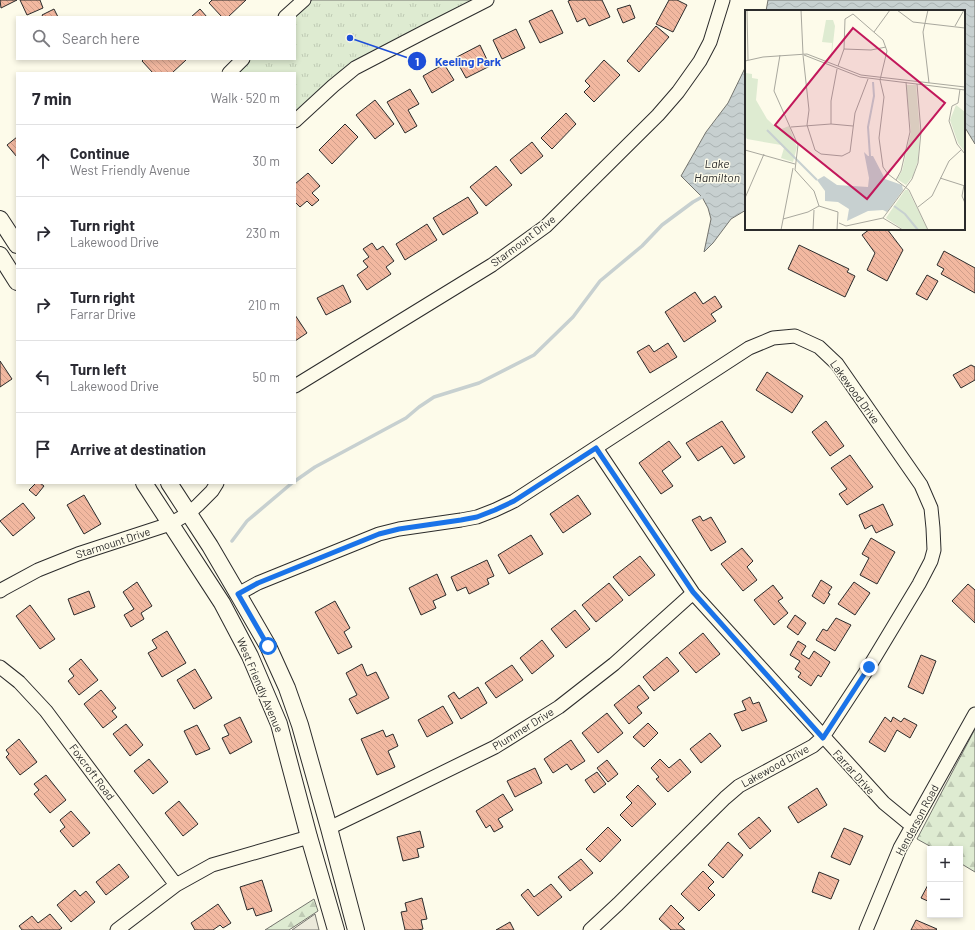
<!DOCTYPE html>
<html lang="en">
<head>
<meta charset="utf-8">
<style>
	:root { --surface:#fff; --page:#f7f7f7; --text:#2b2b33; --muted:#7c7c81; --line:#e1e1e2 }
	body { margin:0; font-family:Barlow,sans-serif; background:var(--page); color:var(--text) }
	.controls { position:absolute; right:12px; bottom:12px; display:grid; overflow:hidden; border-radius:0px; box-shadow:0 2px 6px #0003 }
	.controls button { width:36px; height:36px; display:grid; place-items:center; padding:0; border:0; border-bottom:1px solid var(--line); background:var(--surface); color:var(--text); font:20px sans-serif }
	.stop { position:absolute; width:12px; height:12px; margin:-9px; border:3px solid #1a73e8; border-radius:50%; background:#fff }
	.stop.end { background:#1a73e8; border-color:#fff; box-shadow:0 1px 4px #0008 }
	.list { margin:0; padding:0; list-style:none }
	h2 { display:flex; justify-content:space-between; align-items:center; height:52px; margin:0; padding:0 16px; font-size:17px }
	h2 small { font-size:13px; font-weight:400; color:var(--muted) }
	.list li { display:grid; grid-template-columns:26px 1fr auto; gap:12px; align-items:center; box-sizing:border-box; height:72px; padding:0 16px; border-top:1px solid var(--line) }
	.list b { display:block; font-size:15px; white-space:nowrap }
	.list p { margin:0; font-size:13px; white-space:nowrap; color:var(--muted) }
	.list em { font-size:13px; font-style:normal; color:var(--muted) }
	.icon { flex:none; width:22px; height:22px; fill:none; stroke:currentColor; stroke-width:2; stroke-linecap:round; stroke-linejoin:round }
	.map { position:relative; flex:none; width:975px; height:930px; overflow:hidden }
	.search { position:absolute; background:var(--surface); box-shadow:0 2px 6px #0003; left:16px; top:16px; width:280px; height:44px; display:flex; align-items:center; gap:10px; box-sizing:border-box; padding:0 14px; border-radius:0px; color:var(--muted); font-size:15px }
	.panel { position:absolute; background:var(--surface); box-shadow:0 2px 6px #0003; left:16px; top:72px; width:280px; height:412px; border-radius:0px }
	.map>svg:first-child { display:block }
</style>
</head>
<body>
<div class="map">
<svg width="975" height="930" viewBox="0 0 975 930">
	<defs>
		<pattern id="forest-firs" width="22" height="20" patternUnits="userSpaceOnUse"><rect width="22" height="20" fill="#deebd1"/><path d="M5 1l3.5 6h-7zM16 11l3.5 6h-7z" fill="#bfcab4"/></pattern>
		<pattern id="park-tufts" width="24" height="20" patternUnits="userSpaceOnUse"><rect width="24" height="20" fill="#deebd1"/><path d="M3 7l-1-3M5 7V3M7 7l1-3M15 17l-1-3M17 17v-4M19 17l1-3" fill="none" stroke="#bfcab4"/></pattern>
		<pattern id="water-waves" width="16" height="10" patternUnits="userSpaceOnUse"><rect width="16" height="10" fill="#c7d0d0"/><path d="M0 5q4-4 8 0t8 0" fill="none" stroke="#abb3b3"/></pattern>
		<pattern id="building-back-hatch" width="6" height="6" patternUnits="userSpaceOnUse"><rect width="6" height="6" fill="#f2b8a0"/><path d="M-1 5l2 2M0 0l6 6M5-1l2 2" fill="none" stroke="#d09e8a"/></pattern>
	</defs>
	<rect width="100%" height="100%" fill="#fdfbea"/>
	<!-- forest -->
	<path fill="url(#forest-firs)" stroke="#74746e" d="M975 729V872L960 863V849H935L917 839Z
		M314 899 318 911 289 930H265Z"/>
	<!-- park -->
	<path fill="url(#park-tufts)" stroke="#74746e" d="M312 0H479L349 67 295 114V73H236L249 59H295V17H292Z"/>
	<!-- parking -->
	<path fill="#eceadb" stroke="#74746e" d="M315 914 319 930H292Z"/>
	<!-- water -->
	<path fill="url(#water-waves)" stroke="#74746e" d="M768 0H975V144L964 126V11H766Z
		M746 66V210L731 219 713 243 704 252 711 219 708 208 702 197 681 176 706 132 728 103Z"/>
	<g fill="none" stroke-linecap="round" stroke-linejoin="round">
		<!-- stream -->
		<path stroke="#c7d0d0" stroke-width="3.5" d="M295 481 315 467 406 418 419 407 434 397 479 383 534 355 573 317 600 281 642 246 662 225 693 202 702 197 704 194
			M232 541 247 521 292 483"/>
	</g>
	<!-- building -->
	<path fill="url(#building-back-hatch)" stroke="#2b2b2b" d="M0 0H17L1 8Z
		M20 0H40L43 8 27 15Z
		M212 0H246L228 17H222L209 3Z
		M571 0H602L610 17 589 26 585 18 577 22 568 1Z
		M669 0H677L687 5 673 32 656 24Z
		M630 5 635 18 623 23 617 9Z
		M54 9 58 17H43L42 15Z
		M200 9 207 17H191Z
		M552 10 563 33 540 43 529 21Z
		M656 26 669 37 639 72 627 61Z
		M516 29 525 48 502 59 493 40Z
		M480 45 490 66 466 78 455 58Z
		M144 59H185L186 60 172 73H153L142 61Z
		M604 60 620 75 594 102 584 92 590 86 585 81Z
		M444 64 454 80 432 93 423 76Z
		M410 89 419 104 408 110 417 126 405 133 387 102Z
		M375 100 394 124 375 139 356 115Z
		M566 113 576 124 552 149 541 138Z
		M345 124 358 137 332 164 319 150Z
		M17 137V157L7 145Z
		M532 142 543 156 521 174 510 160Z
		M496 166 512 185 486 206 470 187Z
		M308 173 320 186 312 193 319 200 312 206 307 201 300 207 295 202V184Z
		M468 197 478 213 443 235 433 218Z
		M427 224 437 240 405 260 396 244Z
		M870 229H887L903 250 887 281 867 270 875 253 862 235Z
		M372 243 377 250 383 246 394 261 386 267 391 274 367 290 357 275 368 267 363 261 369 257 363 249Z
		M799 245 849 269 847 272 855 276 845 297 788 269Z
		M944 251 975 268V293L941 274 944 269 937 265Z
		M927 275 938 281 927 300 916 294Z
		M343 285 351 302 326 315 317 298Z
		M695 292 703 304 715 296 722 307 711 314 716 321 684 342 665 312Z
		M295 315 307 333 295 341Z
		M668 343 677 357 650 373 637 352 649 345 654 352Z
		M0 361 12 379 0 387Z
		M971 365 975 367V380L961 388 953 375Z
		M767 372 803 396 792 413 756 390Z
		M722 421 745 457 734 464 722 446 698 461 686 443Z
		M826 421 844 446 830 456 812 432Z
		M669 441 681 457 662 471 673 486 661 494 639 463Z
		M850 455 873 487 847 505 839 494 847 489 831 468Z
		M36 483H40L44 486 36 496 29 490Z
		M84 495 101 524 84 534 67 505Z
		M578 495 591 514 563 533 550 514Z
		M23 503 35 518 13 536 0 521Z
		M883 504 893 525 876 533 872 525 865 529 859 515Z
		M700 516 703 521 711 517 726 542 711 551 692 520Z
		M531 535 543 554 509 574 498 555Z
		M871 538 895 552 877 584 860 575 869 558 862 554Z
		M742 548 753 561 747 567 757 580 743 591 721 564Z
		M640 556 655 575 629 596 613 577Z
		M487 560 494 576 487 579 489 584 469 594 466 587 457 591 451 577Z
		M437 574 446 595 433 601 436 608 421 615 409 588Z
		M821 580 832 587 828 593 830 594 824 604 812 596Z
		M137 582 152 606 141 613 144 619 131 627 124 615 134 609 123 592Z
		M854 582 870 593 855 615 838 604Z
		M609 583 623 600 596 622 582 605Z
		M968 584 975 590V623L952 601Z
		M773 585 783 598 778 601 788 613 774 625 754 600Z
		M89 591 95 607 74 615 68 599Z
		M335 601 350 628 344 632 352 647 338 654 315 612Z
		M30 605 55 639 40 649 16 616Z
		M575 610 590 629 566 648 551 629Z
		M795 615 806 623 798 635 787 627Z
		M836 618 851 625 835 651 816 640 823 629 827 631Z
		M167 631 186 663 162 677 148 653 157 648 152 640Z
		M703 633 720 654 696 673 679 653Z
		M542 640 554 656 532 674 520 658Z
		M798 641 806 646 801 654 809 659 814 651 830 662 821 677 818 675 811 686 798 677 801 673 795 669 800 661 790 655Z
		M921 655 936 661 923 694 908 687Z
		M667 657 679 671 654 691 643 677Z
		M81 659 98 680 79 695 68 681 74 676 69 669Z
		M362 664 367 676 376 672 389 698 357 714 349 699 357 695 346 673Z
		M512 665 523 680 496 698 485 683Z
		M195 669 212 698 194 709 177 680Z
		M639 685 649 698 637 707 642 713 629 724 614 705Z
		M478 687 487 703 461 719 448 696 454 692 459 699Z
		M101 690 116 708 112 711 117 717 103 728 84 704Z
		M750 697 753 704 759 702 767 721 742 731 734 714 746 710 742 701Z
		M443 706 453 723 427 737 418 720Z
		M607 713 623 733 598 753 582 733Z
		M240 717 252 742 230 754 222 738 229 735 224 725Z
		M885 717 891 722 893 717 901 722 904 718 917 725 910 738 897 730 885 752 869 742Z
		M648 723 658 733 644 747 633 737Z
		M126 724 143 745 130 756 113 734Z
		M197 725 210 749 196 755 184 731Z
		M383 730 386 737 393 734 398 746 388 751 395 767 377 775 361 739Z
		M710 733 721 746 701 763 690 749Z
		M19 739 37 762 20 775 6 757 9 754 6 750Z
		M571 740 585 761 571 770 567 764 553 773 544 759Z
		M149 759 168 782 153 794 134 771Z
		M660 759 669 768 680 759 691 772 668 792 656 779 659 777 651 768Z
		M607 760 618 774 608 782 597 768Z
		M535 768 542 783 515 797 507 781Z
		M597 772 606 784 594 793 585 780Z
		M46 775 66 800 50 813 34 794 39 790 34 784Z
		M638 785 656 804 632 827 620 815 632 803 626 797Z
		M817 788 827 805 798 823 788 807Z
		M503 794 513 810 498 819 503 827 494 832 490 825 486 828 476 811Z
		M179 801 198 824 183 836 165 813Z
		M71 811 90 833 73 847 60 831 65 827 60 820Z
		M759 817 771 831 750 849 738 834Z
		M608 827 621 840 600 862 586 849Z
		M844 828 863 836 850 865 831 857Z
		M420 831 424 847 417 849 419 857 403 861 397 837Z
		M728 842 743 855 723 878 708 865Z
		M581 859 593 873 570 891 558 877Z
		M119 864 129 877 106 895 96 882Z
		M703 871 714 882 708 888 715 895 699 911 681 894Z
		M819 872 839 880 831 899 812 892Z
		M262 880 272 911 256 916 253 908 247 910 240 887Z
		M930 881V902L921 898Z
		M551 884 562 897 538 916 521 895 528 889 534 897Z
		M75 890 80 896 86 891 95 902 71 922 57 905Z
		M422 898 427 919 421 920 423 929 418 930H405L401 912 407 911 405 903Z
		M218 904 231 923 223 928 220 925 213 930H195L191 923Z
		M671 905 684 918 678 924 685 930H671L659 919Z
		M50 914 62 928 59 930H22L19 926 32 916 38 923Z
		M916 920 937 929 936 930H911Z
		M510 922 514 930H496Z"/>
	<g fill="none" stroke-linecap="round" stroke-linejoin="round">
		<defs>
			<path id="minor" d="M285 17 304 0
				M229 73 243 59
				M295 121 333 86 355 68 426 31 487 0
				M295 386 492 265 546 226 658 115 678 92 700 61 710 42 723 0
				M596 448 693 593 884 803 912 826
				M0 591 3 589 38 570 78 554 170 524 189 513 198 505 212 491 217 483
				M238 594 258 583 379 534 399 529 461 520 477 517 495 510 514 501 749 348 773 338 795 336 819 347 837 364 921 485 931 508 933 528 934 550 931 561 919 584 869 667 823 737 813 746 739 786 725 798 618 904 590 930
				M0 667 19 682 46 711 176 885
				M329 828 385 801 495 747 559 707 614 664 693 593
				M117 930 176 885 212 865 309 837
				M866 930 900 848 975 714"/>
			<path id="major" d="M0 219 17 245
				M0 255 17 282
				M144 483 222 603 250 656 279 724 309 837 336 930
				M169 483 210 546 238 594 268 646 287 688 300 725 329 828 356 930"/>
		</defs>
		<!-- minor casing -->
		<use href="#minor" stroke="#2b2b2b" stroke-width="15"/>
		<!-- major casing -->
		<use href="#major" stroke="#2b2b2b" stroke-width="18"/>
		<!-- minor -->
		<use href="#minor" stroke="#fdfbea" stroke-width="13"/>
		<!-- major -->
		<use href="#major" stroke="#fdfbea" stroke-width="16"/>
	</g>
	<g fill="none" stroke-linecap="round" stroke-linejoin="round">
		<!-- route -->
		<path stroke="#1a73e8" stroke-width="5" d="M268 646 238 594 258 583 379 534 399 529 461 520 477 517 495 510 514 501 596 448 693 592 823 738 869 667"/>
	</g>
	<g text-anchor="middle" stroke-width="3" stroke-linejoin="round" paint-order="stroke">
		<!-- street labels -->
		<g font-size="11" fill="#2b2b2b" stroke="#fdfbea">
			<text transform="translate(523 241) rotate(-37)" y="4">Starmount Drive</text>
			<text transform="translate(855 392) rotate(54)" y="4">Lakewood Drive</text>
			<text transform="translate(113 543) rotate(-18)" y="4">Starmount Drive</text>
			<text transform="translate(260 685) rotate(67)" y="4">West Friendly Avenue</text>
			<text transform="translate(523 729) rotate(-32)" y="4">Plummer Drive</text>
			<text transform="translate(775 766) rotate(-29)" y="4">Lakewood Drive</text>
			<text transform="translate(92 772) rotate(53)" y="4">Foxcroft Road</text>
			<text transform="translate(854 772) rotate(48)" y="4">Farrar Drive</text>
			<text transform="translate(917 820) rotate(-62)" y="4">Henderson Road</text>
		</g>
		<!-- water labels -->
		<g font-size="12" font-style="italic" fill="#2b2b2b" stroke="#fdfbea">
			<text x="717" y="168">Lake<tspan x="717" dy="14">Hamilton</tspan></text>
		</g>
	</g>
	<!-- overview -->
	<g transform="translate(745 10)">
		<rect width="220" height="220" fill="#fdfbea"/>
		<path d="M81 10H88L90 16 86 52 87 33 77 32ZM0 58 1 63 7 64V68L13 69 11 90 22 109 34 120 44 116 52 137 48 152 36 148 39 138 36 135 2 129 0 126Z" fill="#deebd1"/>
		<path d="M161 75H171L175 122 173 150 168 166 161 175 152 169 157 161 166 122ZM211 95 220 102V142L213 133 205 110ZM160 180H163L183 220H159L141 208Z" fill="#deebd1"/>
		<path d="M119 142 123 146H128L140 169 157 175 158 180 142 202 138 200 123 201 102 211 104 199 93 192 80 191V181L72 170 79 166 92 175 123 177 124 168Z" fill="#c7d0d0"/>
		<path fill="none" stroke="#c7d0d0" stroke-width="2" d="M22 120 72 170M125 146 123 117 129 86 128 72M149 196 160 204 173 220"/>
		<path fill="none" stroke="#a9a89e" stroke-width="1" d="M2 0 3 50M56 0 58 44M152 0 168 12 220 18M183 0 178 22 184 73M210 16 219 0M129 22 145 0M99 39 126 40 141 37M35 45 29 81 53 135 50 160 69 181 74 196 93 202 92 220M58 45 64 100 62 115 70 140 76 144 97 146 105 142 110 103 123 69M59 45 115 67 220 80M0 51 18 47 62 44 116 65 220 77M93 56 99 39 100 9 108 4 138 30 142 41 135 70 139 87 134 128 138 157 143 164 164 180 183 220M213 93 207 96 204 111 212 134 220 144M213 93 215 79M86 114V91L92 59M46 117 86 114 108 116M0 140 50 154M195 168 220 176M151 170 156 161 165 122 161 72M219 175 217 186 220 193M0 188 19 144M173 197 187 186 204 151 216 140M138 208 167 169 173 153 176 122 172 74M38 209 63 202 74 196M94 213 101 216 138 208 158 220M36 220 48 158M68 220 69 200"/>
		<path fill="#c2185b" fill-opacity="0.15" stroke="#c2185b" stroke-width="2" d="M108 18 200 93 122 189 30 115Z"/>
		<rect width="220" height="220" fill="none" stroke="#2b2b2b" stroke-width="2"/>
	</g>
	<!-- callouts -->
	<path fill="none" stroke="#1d4ed8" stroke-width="1.5" d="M350 38L417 61"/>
	<g fill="#1d4ed8" stroke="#fdfbea" stroke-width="1.5">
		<circle cx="350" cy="38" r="4"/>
		<circle cx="417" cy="61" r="10"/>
	</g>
	<g font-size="12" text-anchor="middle" font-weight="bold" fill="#fff">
		<text x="417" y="66">1</text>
	</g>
	<g font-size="12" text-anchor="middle" font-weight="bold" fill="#1d4ed8" stroke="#fdfbea" stroke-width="3" stroke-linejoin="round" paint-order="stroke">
		<text x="468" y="66">Keeling Park</text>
	</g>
</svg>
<div class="controls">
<button>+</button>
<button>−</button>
</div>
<div class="stop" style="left:268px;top:646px"></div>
<div class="stop end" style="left:869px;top:667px"></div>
<div class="search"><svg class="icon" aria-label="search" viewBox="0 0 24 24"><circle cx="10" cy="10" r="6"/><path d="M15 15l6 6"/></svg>Search here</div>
<section class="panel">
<h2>7 min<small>Walk · 520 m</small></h2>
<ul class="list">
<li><svg class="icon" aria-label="ahead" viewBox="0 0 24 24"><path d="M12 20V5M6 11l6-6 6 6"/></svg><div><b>Continue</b><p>West Friendly Avenue</p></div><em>30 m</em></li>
<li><svg class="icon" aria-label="right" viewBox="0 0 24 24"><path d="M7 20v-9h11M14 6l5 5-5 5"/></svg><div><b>Turn right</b><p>Lakewood Drive</p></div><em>230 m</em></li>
<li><svg class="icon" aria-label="right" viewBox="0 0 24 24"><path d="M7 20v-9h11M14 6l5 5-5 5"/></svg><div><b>Turn right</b><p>Farrar Drive</p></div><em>210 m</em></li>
<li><svg class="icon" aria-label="left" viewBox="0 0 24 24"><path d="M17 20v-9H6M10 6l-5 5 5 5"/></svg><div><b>Turn left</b><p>Lakewood Drive</p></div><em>50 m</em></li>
<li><svg class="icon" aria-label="arrive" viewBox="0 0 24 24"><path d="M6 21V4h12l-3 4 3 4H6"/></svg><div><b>Arrive at destination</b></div></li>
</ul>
</section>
</div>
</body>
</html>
